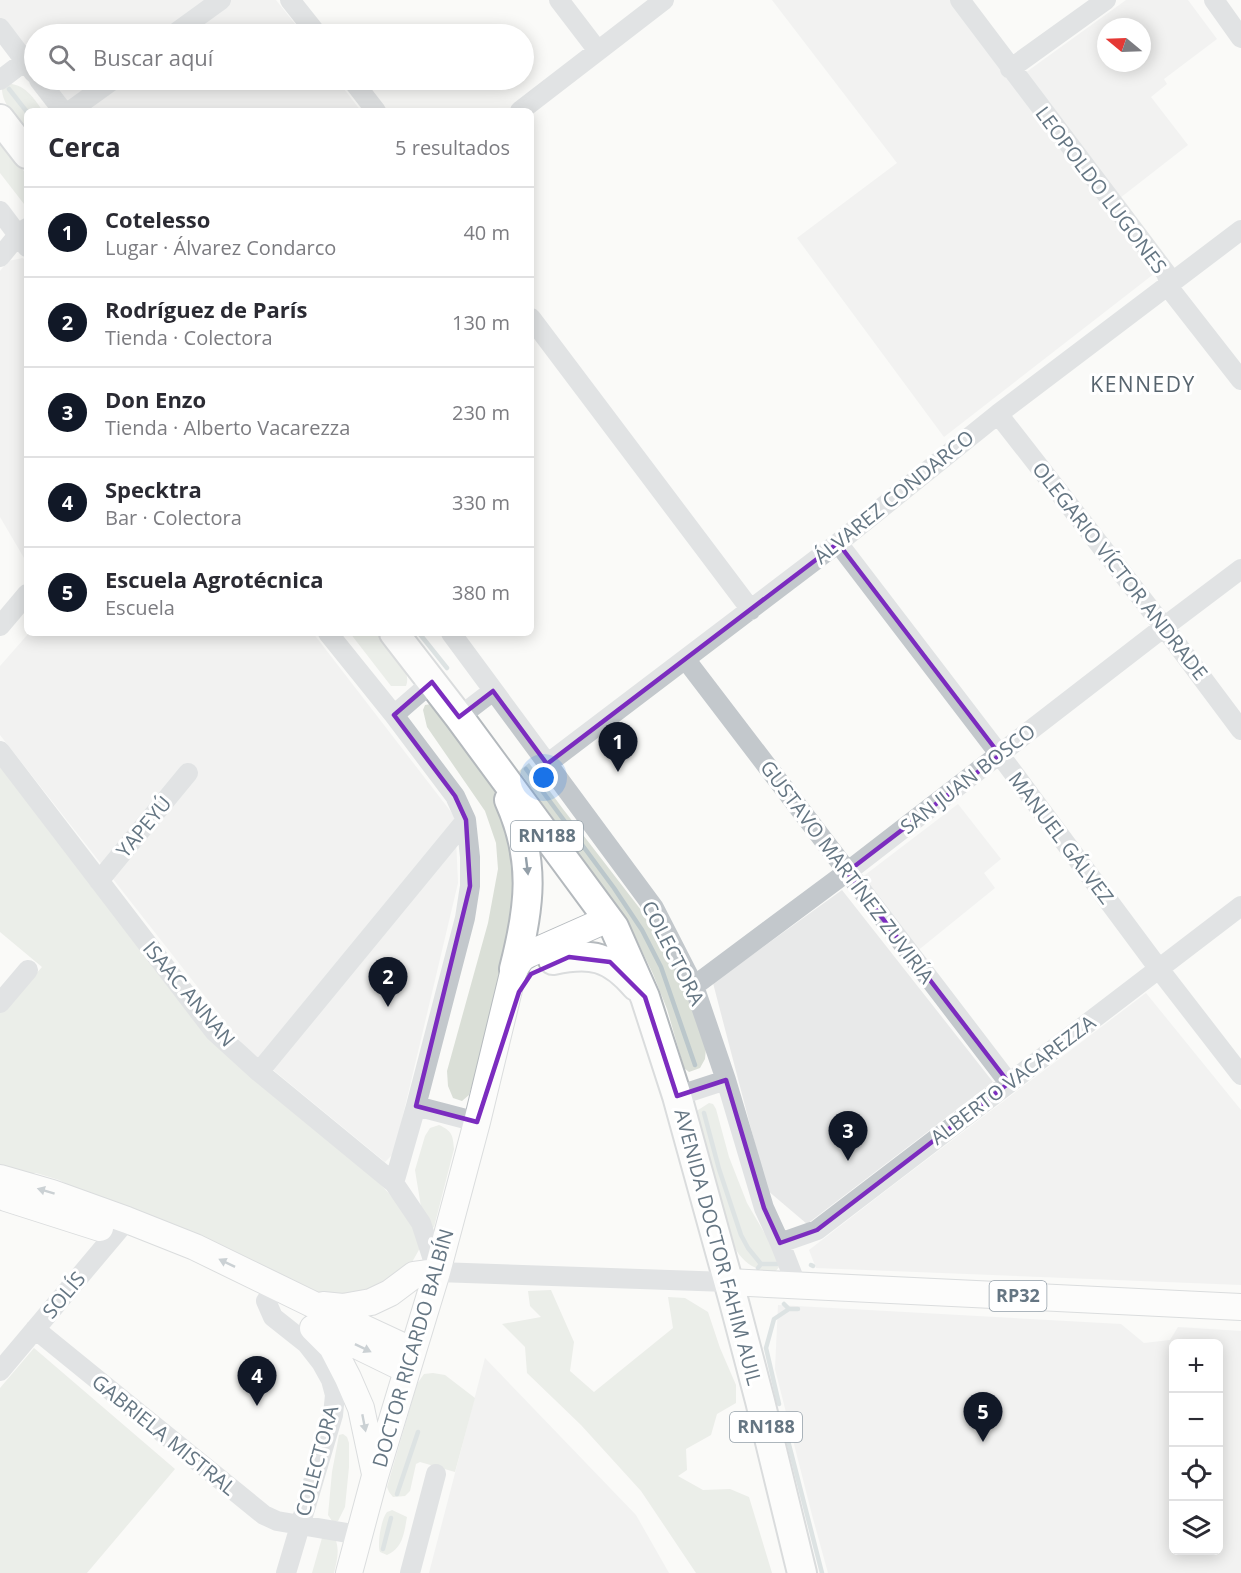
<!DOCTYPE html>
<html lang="es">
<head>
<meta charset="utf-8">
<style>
	:root { --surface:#fff; --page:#f7f7f7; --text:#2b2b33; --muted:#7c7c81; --line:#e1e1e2; --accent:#111827 }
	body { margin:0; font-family:"Open Sans",sans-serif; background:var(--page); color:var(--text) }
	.controls { position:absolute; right:18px; bottom:18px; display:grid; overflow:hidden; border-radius:9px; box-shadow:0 3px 15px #0003 }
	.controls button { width:54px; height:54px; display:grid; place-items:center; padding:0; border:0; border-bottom:2px solid var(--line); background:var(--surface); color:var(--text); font:30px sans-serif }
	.compass { position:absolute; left:1097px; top:18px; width:54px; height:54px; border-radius:50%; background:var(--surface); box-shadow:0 3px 15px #0003; rotate:289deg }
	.you { position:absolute; left:544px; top:778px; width:21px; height:21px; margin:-15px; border:4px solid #fff; border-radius:50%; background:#1a73e8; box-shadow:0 0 0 9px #1a73e833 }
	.badge { display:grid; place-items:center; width:39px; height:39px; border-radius:50%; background:var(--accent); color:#fff; font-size:20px; font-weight:700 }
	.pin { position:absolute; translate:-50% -50px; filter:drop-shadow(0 2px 3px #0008) }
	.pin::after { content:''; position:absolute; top:32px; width:21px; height:18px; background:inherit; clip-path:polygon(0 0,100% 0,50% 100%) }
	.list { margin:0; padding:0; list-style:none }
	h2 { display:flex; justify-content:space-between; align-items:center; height:78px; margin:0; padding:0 24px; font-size:26px }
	h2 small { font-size:20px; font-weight:400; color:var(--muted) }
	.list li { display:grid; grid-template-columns:39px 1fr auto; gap:18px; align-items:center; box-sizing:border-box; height:90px; padding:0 24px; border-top:2px solid var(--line) }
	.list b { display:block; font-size:22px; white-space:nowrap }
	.list p { margin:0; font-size:20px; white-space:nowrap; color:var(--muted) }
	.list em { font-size:20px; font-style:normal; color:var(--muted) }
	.icon { flex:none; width:33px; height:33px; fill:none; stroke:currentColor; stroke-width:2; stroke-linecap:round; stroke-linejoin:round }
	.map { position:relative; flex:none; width:1241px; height:1573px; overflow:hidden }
	.search { position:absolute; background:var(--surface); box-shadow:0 3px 15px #0003; left:24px; top:24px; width:510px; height:66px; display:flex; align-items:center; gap:15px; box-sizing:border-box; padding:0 21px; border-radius:33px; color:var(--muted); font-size:22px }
	.panel { position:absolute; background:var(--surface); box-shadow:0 3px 15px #0003; left:24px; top:108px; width:510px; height:528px; border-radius:9px }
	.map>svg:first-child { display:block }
</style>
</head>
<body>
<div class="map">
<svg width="1241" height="1573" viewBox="0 0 1241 1573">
	<rect width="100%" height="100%" fill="#fafaf8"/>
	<!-- built -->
	<path fill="#e8e9e9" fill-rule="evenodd" d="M0 0H276L303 34H34V63L0 18Z
		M772 0H951L1155 273 944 437 797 238 897 163Z
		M1126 0H1188L1217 39 1164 79 1167 84 1151 97 1188 145 1120 198 1025 73ZM1106 27H1142V63H1106Z
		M47 80H337L361 111H71Z
		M23 258 27 263V563L0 517V271L8 261Z
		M29 633H313L455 817 458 883 394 1153 385 1162 244 1046 0 735V666Z
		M958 804 1001 859 984 873 995 888 916 952 861 878Z
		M842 890 993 1082 807 1224 767 1190 713 983Z
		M1146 993 1241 1110V1285L816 1268 809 1250 888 1189Z
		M778 1305 1121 1324 1144 1343 1170 1340 1178 1327 1241 1331V1573H828L812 1515 775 1369ZM1174 1344H1218V1550H1174Z
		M485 1358 636 1515 669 1573H429Z"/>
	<!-- green -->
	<path fill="#dadfd7" d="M6 83C26 85 32 96 43 111H27V131C17 118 1 104 2 87Z
		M0 141 27 175V205L24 204 0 173Z
		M350 633H379C389 646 413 669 406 686H391Z
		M431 704 496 787 520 865 502 982 473 1082 469 1095 462 1101 453 1098 448 1086 447 1071 488 923 498 869 496 843 485 811 427 727 423 710 425 705Z
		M0 763 201 1029 367 1169 402 1208 420 1232V1248L407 1271 357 1298 313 1296 87 1195 59 1180 36 1173H17L0 1168V1013L42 967 0 932Z
		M529 763 563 809 641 910 687 991 706 1048 705 1059 700 1068 689 1072 684 1068 667 1009 653 974 627 920 519 771Z
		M709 1103 713 1104 716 1109 729 1157 747 1203 772 1246 779 1267 775 1272C757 1271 746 1265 736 1250L714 1185 695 1112Z
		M439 1125C452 1131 453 1135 454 1149L434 1227 430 1230 422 1213 415 1170 425 1136 430 1128Z
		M551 1290 574 1342 570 1371 594 1392 673 1328 668 1297 685 1298 708 1312 720 1348 736 1385V1403L717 1414 711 1435 686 1449 687 1470 678 1476 703 1490 730 1489 749 1497 772 1573H696L641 1491 581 1425 527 1373 525 1347 502 1324 541 1317 530 1306 528 1291Z
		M34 1348 175 1469 87 1573H0V1388Z
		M433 1373 445 1375 475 1398 455 1472 420 1462 416 1464 410 1491 405 1496 393 1497 389 1492 387 1487 417 1384 424 1374Z
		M343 1434 347 1437 349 1443V1467L345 1507 338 1521H332L328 1515 332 1472 339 1435Z
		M392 1510 407 1517C404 1533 403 1548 387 1555L380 1552C377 1545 381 1519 387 1512 389 1511 391 1511 392 1510Z
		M322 1538H335C340 1550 337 1561 334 1573H312Z"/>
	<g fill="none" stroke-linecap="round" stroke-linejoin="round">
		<!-- stream -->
		<path stroke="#bbc7cb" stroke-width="4.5" d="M9 89 27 112
			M419 633 447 668
			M526 769 614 888 642 930 661 967 695 1065
			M704 1113 719 1169 741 1235 748 1248 761 1264 758 1268
			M761 1264H777
			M811 1265 813 1266
			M784 1304 789 1309H798
			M779 1404 766 1348 774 1319 789 1309
			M784 1425 822 1573
			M397 1494 418 1432
			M383 1549 391 1518"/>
		<defs>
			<path id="major" d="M0 1178 52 1193 127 1220 195 1247 312 1304 413 1351
				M6 1198 100 1228
				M728 1282 1241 1307
				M323 1305 343 1307 371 1302 390 1293 414 1275 437 1272
				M319 1327 407 1370
				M313 1328 332 1347 348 1378 361 1408 375 1474
				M349 1573 375 1476 437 1272 477 1122 514 969 522 958 529 954 608 919"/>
			<path id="highway" d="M0 119 27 154
				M394 633 459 717 614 927 645 997 677 1096 734 1302 760 1401 802 1573
				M509 800C536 860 530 907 514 969
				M553 960C591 952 610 956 636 986"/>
		</defs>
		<!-- major casing -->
		<use href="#major" stroke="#b5babe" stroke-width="28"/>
		<!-- highway casing -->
		<use href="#highway" stroke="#b4b9bd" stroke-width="32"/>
		<!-- minor -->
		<path stroke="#c3c8cc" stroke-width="20" d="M290 0 317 34
			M559 0 598 51
			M960 0 1166 273 1173 293 1241 380
			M1214 0 1241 38
			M0 28 34 73
			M174 34 221 0
			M1010 69 1106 0
			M0 80 25 61
			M39 80 63 111
			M352 80 376 111
			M70 111 113 80
			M520 111 664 0
			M0 211 27 247
			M0 257 18 235 27 228
			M531 318 751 610
			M998 414 1164 627 1241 730
			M838 543 1000 755 1159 969 1241 1075
			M0 626 27 594
			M328 633 394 715 455 796 466 820 470 857V886L465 918 416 1106 394 1183
			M451 633 654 908 694 986 726 1080 764 1208 780 1243 796 1284
			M686 660 1009 1083
			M394 715 432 682
			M459 717 493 691
			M0 751 214 1031 259 1072 394 1183 421 1223 437 1272 728 1282
			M547 764 838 543 998 414 1241 230
			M99 881 188 773
			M694 986 847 872 1164 627 1241 569
			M0 1003 28 970
			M259 1072 466 820
			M677 1096 726 1080
			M416 1106 477 1122
			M780 1243 817 1230 1241 906
			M266 1301 273 1317 307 1344 321 1362 331 1380 335 1395 333 1415 286 1573
			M35 1329 264 1515 277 1521 359 1535
			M0 1371 127 1220
			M410 1573 436 1474"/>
		<!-- major -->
		<use href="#major" stroke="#fff" stroke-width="26"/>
		<!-- highway -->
		<use href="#highway" stroke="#fff" stroke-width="28"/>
	</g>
	<!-- one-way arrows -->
	<defs><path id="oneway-solid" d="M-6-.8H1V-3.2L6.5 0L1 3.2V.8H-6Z" transform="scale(1.5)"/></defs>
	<g fill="#939fa8">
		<use href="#oneway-solid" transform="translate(527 866) rotate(83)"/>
		<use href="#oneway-solid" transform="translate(46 1191) rotate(-163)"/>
		<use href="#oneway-solid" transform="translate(227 1263) rotate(-154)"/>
		<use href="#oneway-solid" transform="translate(363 1348) rotate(26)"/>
		<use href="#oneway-solid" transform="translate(364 1423) rotate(79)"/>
	</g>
	<!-- marked area -->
	<path d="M0 0H1241V1573H0ZM838 543 1000 755 847 872 1009 1083 817 1230 780 1243 764 1208 726 1080 677 1096 645 997 610 962 569 957 531 974 519 992 477 1122 416 1106 470 886 466 820 455 796 394 715 432 682 459 717 493 691 547 764Z" fill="#fafaf8" fill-opacity=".55" fill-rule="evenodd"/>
	<path fill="none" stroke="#7b2cbf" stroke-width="4.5" stroke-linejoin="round" d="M838 543 1000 755 847 872 1009 1083 817 1230 780 1243 764 1208 726 1080 677 1096 645 997 610 962 569 957 531 974 519 992 477 1122 416 1106 470 886 466 820 455 796 394 715 432 682 459 717 493 691 547 764Z"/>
	<g text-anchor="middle" stroke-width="6" stroke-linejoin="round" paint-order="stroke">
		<!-- shield labels -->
		<g fill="#fff" stroke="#939fa8" stroke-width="1.5">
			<rect x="511" y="821" width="72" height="30" rx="4.5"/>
			<rect x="989.5" y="1281" width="57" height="30" rx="4.5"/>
			<rect x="730" y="1412" width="72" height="30" rx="4.5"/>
		</g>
		<g font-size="18" font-weight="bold" fill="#657683">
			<text x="547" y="842">RN188</text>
			<text x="1018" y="1302">RP32</text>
			<text x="766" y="1433">RN188</text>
		</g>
		<!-- street labels -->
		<g font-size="20" fill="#657683" stroke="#fff">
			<text transform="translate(1101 190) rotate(53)" y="7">LEOPOLDO LUGONES</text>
			<text transform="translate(894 497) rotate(-39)" y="7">ÁLVAREZ CONDARCO</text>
			<text transform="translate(1120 571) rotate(52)" y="7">OLEGARIO VÍCTOR ANDRADE</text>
			<text transform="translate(968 779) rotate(-38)" y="7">SAN JUAN BOSCO</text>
			<text transform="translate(144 827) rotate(-50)" y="7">YAPEYÚ</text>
			<text transform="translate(1061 838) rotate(53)" y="7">MANUEL GÁLVEZ</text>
			<text transform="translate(847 872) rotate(53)" y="7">GUSTAVO MARTÍNEZ ZUVIRÍA</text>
			<text transform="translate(673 953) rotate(63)" y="7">COLECTORA</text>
			<text transform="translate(189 994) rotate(50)" y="7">ISAAC ANNAN</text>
			<text transform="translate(1013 1080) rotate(-37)" y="7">ALBERTO VACAREZZA</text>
			<text transform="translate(718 1247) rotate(75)" y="7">AVENIDA DOCTOR FAHIM AUIL</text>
			<text transform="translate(64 1295) rotate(-50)" y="7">SOLÍS</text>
			<text transform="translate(413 1348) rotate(-74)" y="7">DOCTOR RICARDO BALBÍN</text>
			<text transform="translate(164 1435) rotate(39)" y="7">GABRIELA MISTRAL</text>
			<text transform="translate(317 1461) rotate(-75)" y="7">COLECTORA</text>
		</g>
		<!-- neighbourhood labels -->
		<g font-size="21" letter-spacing="1.5" fill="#57646e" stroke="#fff">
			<text x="1143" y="392">KENNEDY</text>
		</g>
	</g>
</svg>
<div class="controls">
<button>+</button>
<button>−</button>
<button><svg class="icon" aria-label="locate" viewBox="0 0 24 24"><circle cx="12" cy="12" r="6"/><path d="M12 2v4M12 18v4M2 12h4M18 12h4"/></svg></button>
<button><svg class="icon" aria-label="layers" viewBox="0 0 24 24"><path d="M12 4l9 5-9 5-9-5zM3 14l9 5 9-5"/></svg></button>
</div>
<svg class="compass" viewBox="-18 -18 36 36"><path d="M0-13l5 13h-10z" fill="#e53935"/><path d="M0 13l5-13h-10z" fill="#7c7c81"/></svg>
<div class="you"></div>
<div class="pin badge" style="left:618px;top:772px">1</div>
<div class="pin badge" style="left:388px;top:1007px">2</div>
<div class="pin badge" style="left:848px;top:1161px">3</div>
<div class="pin badge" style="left:257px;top:1406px">4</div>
<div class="pin badge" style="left:983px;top:1442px">5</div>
<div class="search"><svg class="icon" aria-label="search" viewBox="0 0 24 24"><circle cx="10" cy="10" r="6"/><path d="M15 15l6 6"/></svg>Buscar aquí</div>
<section class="panel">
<h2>Cerca<small>5 resultados</small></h2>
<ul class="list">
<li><span class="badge">1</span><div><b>Cotelesso</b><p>Lugar · Álvarez Condarco</p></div><em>40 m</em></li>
<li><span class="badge">2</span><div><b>Rodríguez de París</b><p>Tienda · Colectora</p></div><em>130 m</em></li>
<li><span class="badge">3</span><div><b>Don Enzo</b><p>Tienda · Alberto Vacarezza</p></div><em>230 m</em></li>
<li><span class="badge">4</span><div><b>Specktra</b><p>Bar · Colectora</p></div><em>330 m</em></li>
<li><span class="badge">5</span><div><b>Escuela Agrotécnica</b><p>Escuela</p></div><em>380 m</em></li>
</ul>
</section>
</div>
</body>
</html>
